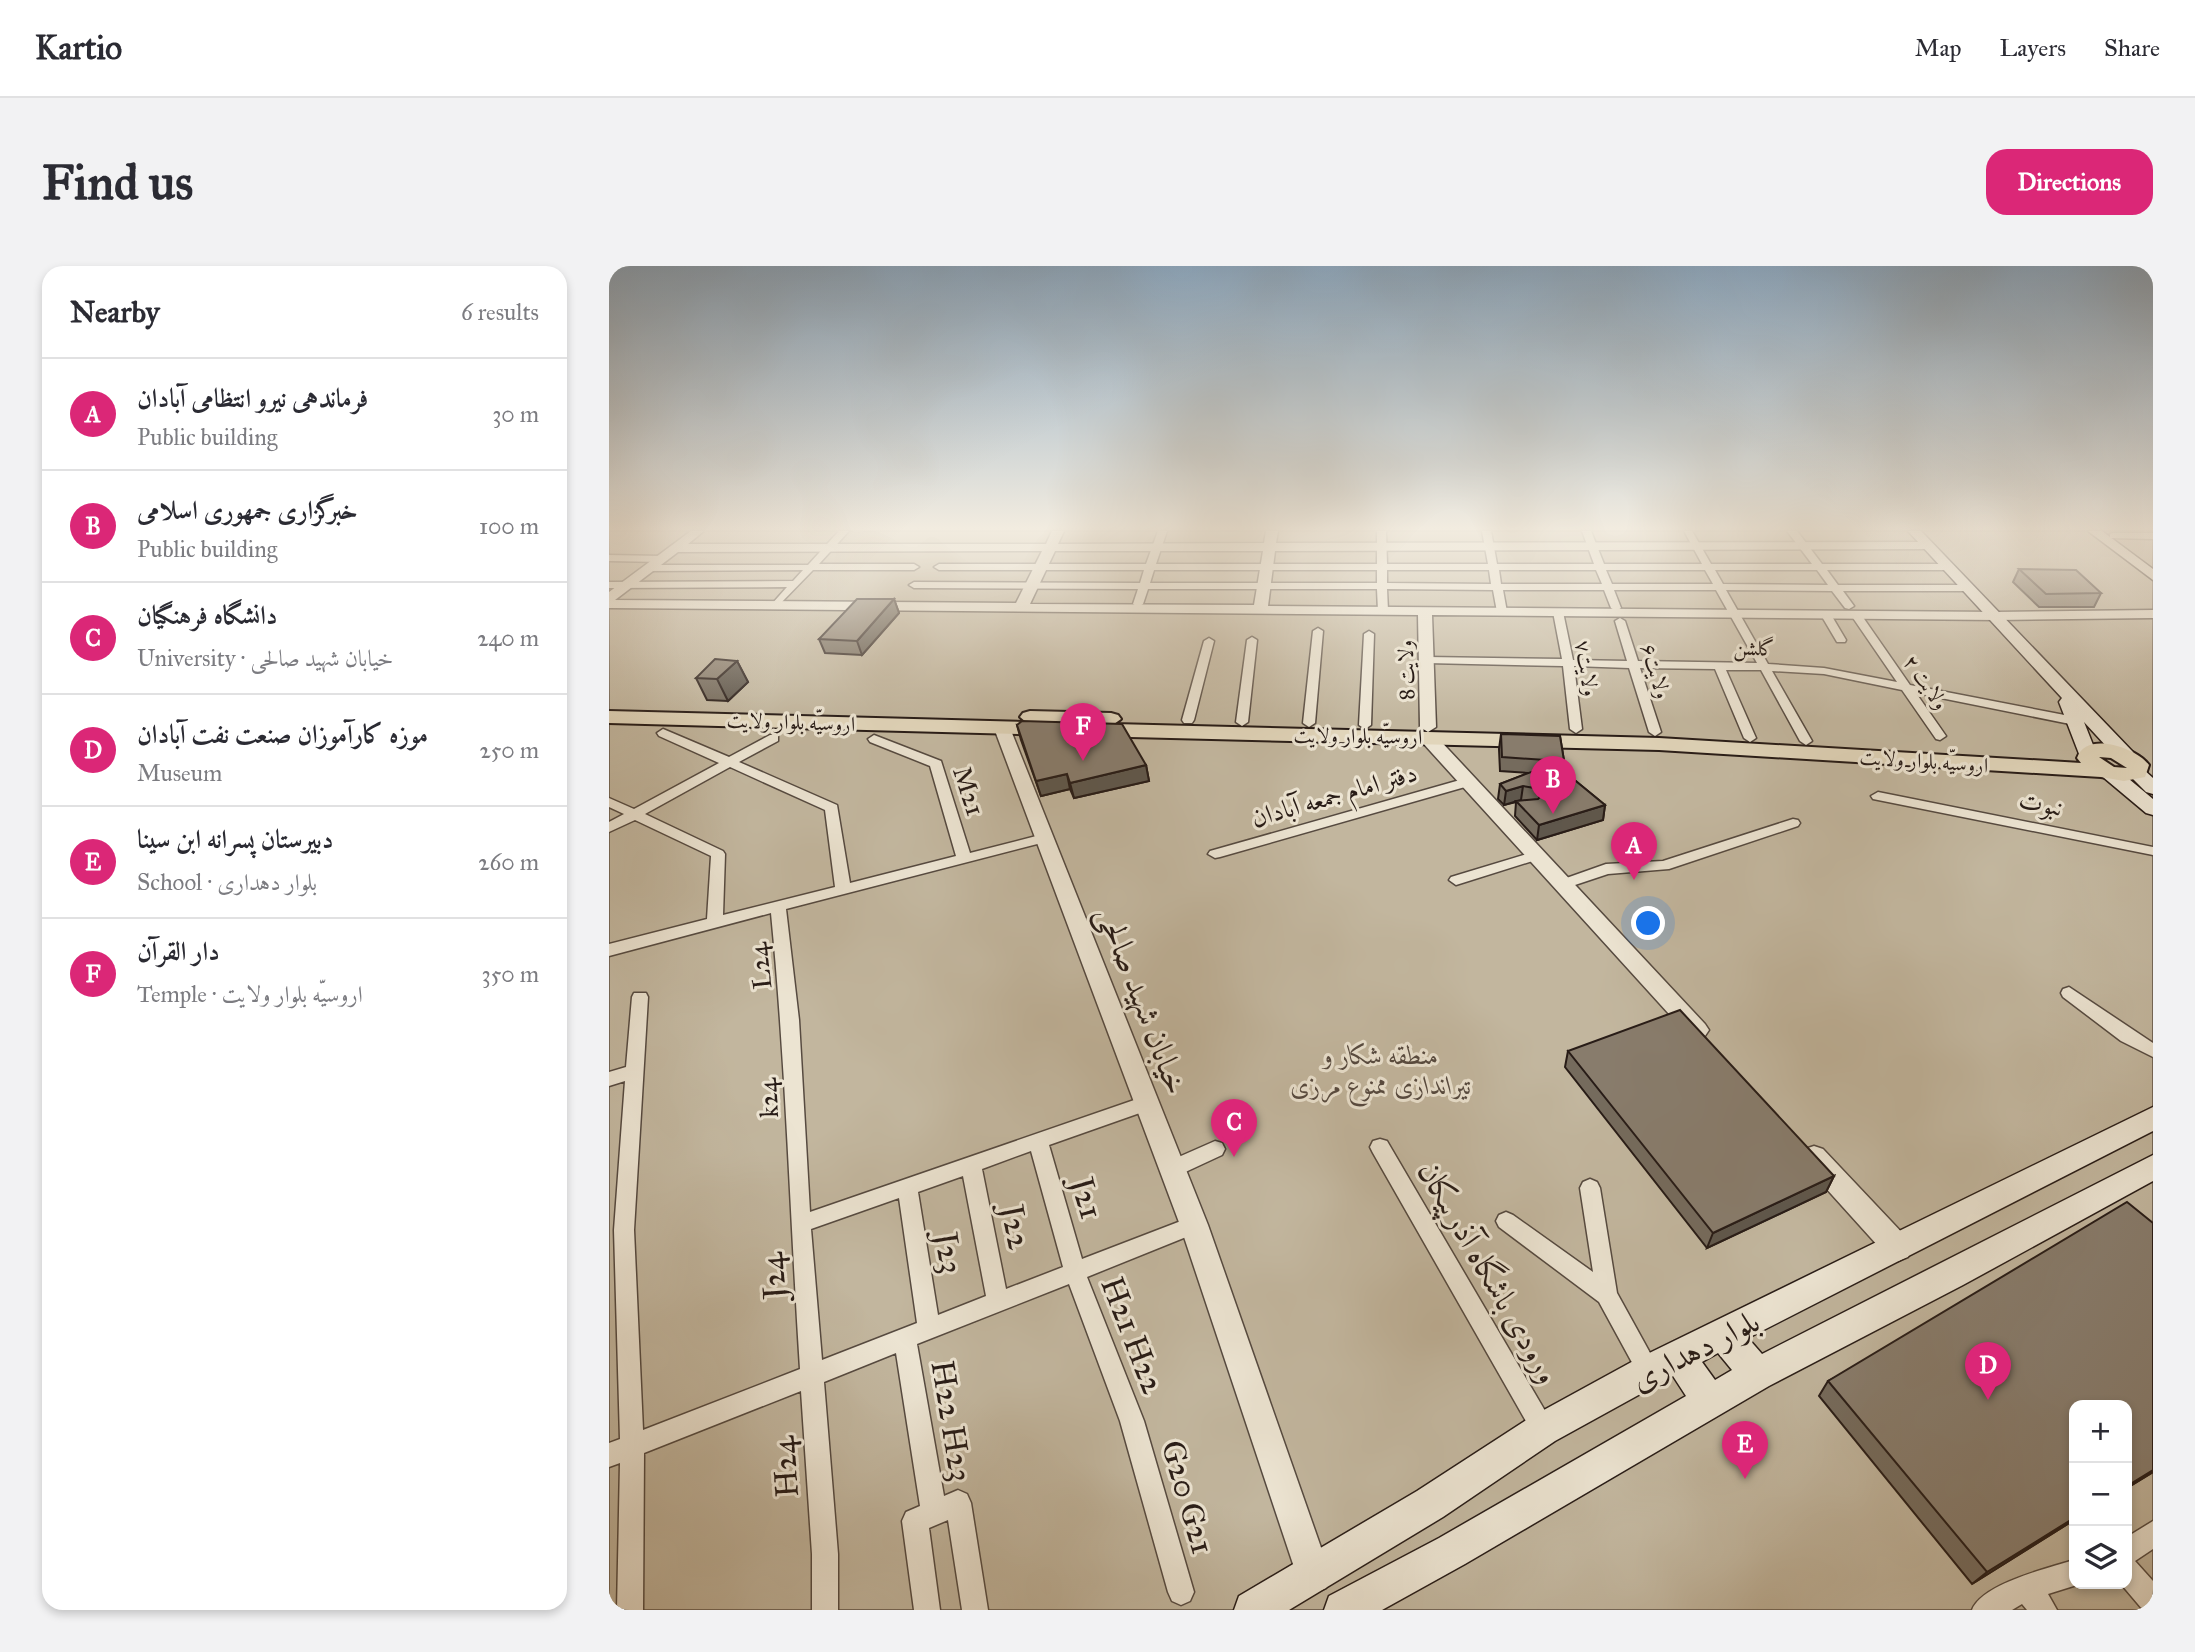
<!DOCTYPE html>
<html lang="en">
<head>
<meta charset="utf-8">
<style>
	:root { --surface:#fff; --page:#f2f2f3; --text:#2b2b33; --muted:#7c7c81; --line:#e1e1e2; --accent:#db2777 }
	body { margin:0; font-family:"IM FELL Great Primer",Amiri,serif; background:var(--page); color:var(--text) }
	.controls { position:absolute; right:21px; bottom:21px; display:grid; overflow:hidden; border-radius:14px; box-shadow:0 4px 10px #0003 }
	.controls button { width:63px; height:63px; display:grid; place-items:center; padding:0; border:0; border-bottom:2px solid var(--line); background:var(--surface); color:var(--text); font:35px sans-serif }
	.you { position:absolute; left:1040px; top:658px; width:24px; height:24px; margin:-18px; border:5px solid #fff; border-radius:50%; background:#1a73e8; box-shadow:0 0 0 10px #1a73e833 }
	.badge { display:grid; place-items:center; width:46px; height:46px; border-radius:50%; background:var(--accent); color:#fff; font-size:23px; font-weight:700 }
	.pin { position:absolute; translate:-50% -58px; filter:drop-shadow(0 2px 4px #0008) }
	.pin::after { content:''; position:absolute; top:37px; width:24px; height:21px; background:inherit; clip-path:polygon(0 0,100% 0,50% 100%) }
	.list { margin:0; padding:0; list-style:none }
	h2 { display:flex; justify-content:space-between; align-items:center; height:91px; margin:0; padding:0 28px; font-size:30px }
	h2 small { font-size:23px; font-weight:400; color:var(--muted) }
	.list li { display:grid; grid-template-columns:46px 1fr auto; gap:21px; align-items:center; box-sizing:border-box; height:112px; padding:0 28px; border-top:2px solid var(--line) }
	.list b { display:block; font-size:26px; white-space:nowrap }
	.list p { margin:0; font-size:23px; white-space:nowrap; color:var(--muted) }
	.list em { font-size:23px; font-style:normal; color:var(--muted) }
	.icon { flex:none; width:38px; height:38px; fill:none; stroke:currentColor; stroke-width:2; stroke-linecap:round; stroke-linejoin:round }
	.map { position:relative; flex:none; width:1544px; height:1344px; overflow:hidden; border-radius:21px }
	header { display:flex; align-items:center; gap:42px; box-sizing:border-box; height:98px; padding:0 35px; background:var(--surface); border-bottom:2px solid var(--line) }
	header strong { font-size:33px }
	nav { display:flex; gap:38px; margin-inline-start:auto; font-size:24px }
	.intro { display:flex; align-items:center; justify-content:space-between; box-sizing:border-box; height:168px; padding:0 42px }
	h1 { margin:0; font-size:49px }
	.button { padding:18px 32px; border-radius:21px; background:var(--accent); color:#fff; font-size:24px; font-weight:700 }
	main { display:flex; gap:42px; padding:0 42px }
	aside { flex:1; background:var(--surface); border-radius:21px; box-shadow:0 4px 10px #0003 }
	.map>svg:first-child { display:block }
</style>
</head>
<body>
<header>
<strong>Kartio</strong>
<nav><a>Map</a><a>Layers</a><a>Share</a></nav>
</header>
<div class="intro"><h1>Find us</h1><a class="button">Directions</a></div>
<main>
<aside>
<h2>Nearby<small>6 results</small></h2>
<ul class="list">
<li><span class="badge">A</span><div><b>فرماندهی نیرو انتظامی آبادان</b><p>Public building</p></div><em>30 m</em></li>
<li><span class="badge">B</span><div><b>خبرگزاری جمهوری اسلامی</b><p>Public building</p></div><em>100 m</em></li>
<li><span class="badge">C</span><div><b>دانشگاه فرهنگیان</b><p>University · خیابان شهید صالحی</p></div><em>240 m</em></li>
<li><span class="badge">D</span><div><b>موزه کارآموزان صنعت نفت آبادان</b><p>Museum</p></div><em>250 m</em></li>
<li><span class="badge">E</span><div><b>دبیرستان پسرانه ابن سینا</b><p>School · بلوار دهداری</p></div><em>260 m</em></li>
<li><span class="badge">F</span><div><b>دار القرآن</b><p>Temple · اروسیّه بلوار ولایت</p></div><em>350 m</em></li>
</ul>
</aside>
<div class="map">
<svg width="1544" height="1344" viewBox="0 0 1544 1344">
	<rect width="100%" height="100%" fill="#e1d5ba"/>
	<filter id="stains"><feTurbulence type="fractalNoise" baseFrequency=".00286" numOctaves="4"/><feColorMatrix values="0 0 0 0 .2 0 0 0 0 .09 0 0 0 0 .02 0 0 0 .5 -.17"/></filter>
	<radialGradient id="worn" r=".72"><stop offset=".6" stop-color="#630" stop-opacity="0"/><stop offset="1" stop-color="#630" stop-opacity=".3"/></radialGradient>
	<!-- green -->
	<path fill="#c2b69e" stroke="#75695a" stroke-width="2" fill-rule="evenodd" d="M0 265H1544V1344H0ZM1465 1139H1518V1318H1465Z"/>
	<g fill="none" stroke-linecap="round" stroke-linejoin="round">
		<defs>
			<path id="minor" d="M230 265H240L210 298H305L310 301 305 304H204L167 342 162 339 178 321 0 322V316L184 315 194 304 40 305 35 302 40 299H199Z
				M549 265H558L547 298H768V265H777L778 298H879L873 265H882L888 298H985L973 265H982L995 298H1093L1075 265H1083L1102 298H1203L1178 265H1188L1213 298H1341L1346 301 1341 304H1218L1229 319H1361L1366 322 1361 325H1234L1245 340 1240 343 1236 342 1223 325 1117 324 1159 398 1215 402 1288 416 1242 349 1247 346 1251 347 1301 419 1466 451 1472 455 1466 459 1307 427 1337 470 1331 474 1327 473 1293 424 1215 408 1163 405 1203 475 1197 479 1191 475 1152 404H1117L1147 472 1141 476 1135 472 1106 403 1031 402 1052 466 1046 470 1040 466 1020 402 965 400 973 463 967 467 961 463 954 400 818 397 812 394 818 391 953 393 944 346 949 343 954 346 964 394 1018 395 1006 355 1011 352 1016 355 1029 395 1148 397 1107 324H1005L1012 342 1007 345 1002 342 995 324H894L898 346 893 349 888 346 884 324 778 323 779 345 774 348 769 345 768 323H539L534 338 529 341 524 338 529 323 305 322 300 319 305 316 531 317 535 304H330L325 301 330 298H537ZM545 304H768V317H541ZM778 304H880L882 318 778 317ZM890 304H987L993 318H892ZM997 304H1096L1104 318H1003ZM1106 304H1208L1219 319 1114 318Z
				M1504 267H1544V273L1501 272V268Z
				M0 289 53 290 58 293 53 296 0 295Z
				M1213 347H1221L1237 374 1236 376H1228L1212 349Z
				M709 362 714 365 706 457 700 461 694 457 704 365Z
				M760 365 765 368 762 459 756 463 750 459 755 368Z
				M643 371 648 374 639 456 633 460 627 456 638 374Z
				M600 372 605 375 585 454 583 457H575L573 454 595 375Z
				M54 463 120 491 161 469H169V475L130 496 228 539 241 617 347 590 321 500 261 476 259 473 265 469 332 495 361 587 435 568 442 572 440 575 177 643 190 754 201 946 531 832 538 830 545 832 547 837 545 842 440 879 473 993 585 950 592 953 595 959 592 965 478 1011 535 1155 585 1326 581 1335 572 1339 563 1335 559 1326 511 1155 460 1018 308 1078 335 1230 349 1224 358 1228 362 1237 379 1344H353L339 1254 320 1262 331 1344H305L293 1255 297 1246 311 1240 287 1087 215 1116 229 1288V1344H203V1288L192 1125 35 1187 34 1344H8L11 1197 0 1201V1177L11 1173 5 964 16 815 0 820V806L17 801 23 731 25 727H37L39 731 25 964 34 1164 191 1103C181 951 177 799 162 647L0 690V678L98 653 102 590 26 554 0 566V556L15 548 0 541V532L25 543 110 497 50 470 48 467ZM121 501 216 544 226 621 114 649 116 588 114 585 36 548ZM422 885 454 1001 397 1023 373 903ZM354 910 377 1030 329 1049 309 926ZM290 932 308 1057 213 1094 202 963Z
				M858 512 865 516 863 519 611 591 606 592 599 588 601 585Z
				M1269 526 1544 581V589L1264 533 1262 530Z
				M1184 553 1189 554 1191 557 1189 560 1060 603 999 608 954 623 947 618 949 615 997 598 1054 595Z
				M928 585 935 589 933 592 847 619 840 614 842 611Z
				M1460 721 1544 777V791L1512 775 1454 731 1452 727 1454 723Z
				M771 873 778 875 942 1155 946 1163 942 1171 934 1175 926 1171 764 887 761 881 764 875Z
				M606 875 613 877 616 883 613 889 570 909 563 911 556 909 553 903 556 897Z
				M981 913 988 916 991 922 1008 1027 1051 1105 1048 1113 1040 1116 1032 1113 990 1036 890 961 887 955 890 949 897 946 904 949 984 1006 971 922 974 916Z
				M1544 1255V1283L1526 1295 1544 1315V1344H1534L1512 1318H1518V1271Z
				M1465 1294V1318H1471L1439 1328 1448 1344H1418L1413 1338 1403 1344H1363C1373 1318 1439 1302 1465 1294Z"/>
			<path id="tertiary" d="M82 265H95L79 278H437L443 265H455L449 278 655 277 657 265H669L667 277 1320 276 1326 280 1324 283 666 285 659 340 1388 346 1544 344V352L1388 354 823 349 827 461 819 466 811 461 809 349 0 342V326ZM433 285 407 337 6 334 69 286ZM446 285H654L645 339 421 338Z
				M393 457 401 462 599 959 722 1310 717 1322 705 1327 693 1322 688 1310 571 959 385 462Z
				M819 467 825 468 1096 758 1100 764 1096 770 1088 773 1080 770 813 476 811 472Z
				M1205 880 1214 883 1299 973 1303 982 1299 991 1289 995 1279 991 1196 899 1192 891 1196 883Z"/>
			<path id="secondary" d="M1299 265H1312L1524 486 1526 490 1524 494H1510L1475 456 1488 489 1486 493H1472L1450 436 1453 432Z
				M1479 265H1493L1544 303V314Z
				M1501 501 1508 503 1544 533V549L1537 547 1494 511 1492 507 1494 503Z
				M1527 501 1534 503 1544 512V528L1537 526 1518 507Z
				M1544 841V865L1139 1072 1153 1088 1544 889V915L1354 1019 1160 1120 856 1298 773 1344H715L720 1330 830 1272 1077 1130 1064 1110 946 1175 834 1251 680 1344H625L630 1330 808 1225 922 1151 1028 1093ZM1109 1087 1123 1104 1106 1114 1093 1096Z"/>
			<path id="primary" d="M0 445 417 456 411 451 414 447 421 445 502 447 509 449 512 453 505 458 1050 472 1472 497 1468 492C1477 464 1528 482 1540 499L1536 511 1515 515 1492 511 1050 484 481 470 474 468 471 464 478 458H446L453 463 450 467 443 469 0 457ZM1490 491 1502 492 1518 502 1505 501Z"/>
		</defs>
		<!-- minor casing -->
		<use href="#minor" stroke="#564a40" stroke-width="3"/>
		<!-- tertiary casing -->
		<use href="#tertiary" stroke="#564a40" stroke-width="3"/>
		<!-- secondary casing -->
		<use href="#secondary" stroke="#281c17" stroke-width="3"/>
		<!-- primary casing -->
		<use href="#primary" stroke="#281c17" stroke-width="4"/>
		<!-- minor -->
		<use href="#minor" fill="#ece4d2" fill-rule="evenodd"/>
		<!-- tertiary -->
		<use href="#tertiary" fill="#ece4d2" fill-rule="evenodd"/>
		<!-- secondary -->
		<use href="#secondary" fill="#ece4d2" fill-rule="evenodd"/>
		<!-- primary -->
		<use href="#primary" fill="#e1d5ba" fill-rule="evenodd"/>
	</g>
	<!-- wall -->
	<path fill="#756b5d" stroke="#281c17" stroke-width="2" d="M1410 303 1492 327 1485 341H1430L1404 316Z
		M285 333 290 347 253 389 216 387 210 373Z
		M128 395 139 416 119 435 98 434 87 412Z
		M408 459 537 499 540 515 465 532 461 523 432 530 412 474Z
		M892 468 951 470 957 507 996 539 994 554 928 574 906 550 907 536 895 539 889 533 891 518 919 507 891 505 890 483Z
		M959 785 1225 910 1217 926 1098 982 956 801Z
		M1544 957V1206L1518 1222V1139H1465V1254L1363 1318 1210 1130 1219 1115Z"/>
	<!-- shaded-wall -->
	<path fill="#5f574c" stroke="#281c17" stroke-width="2" d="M285 333 290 347 253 389 248 375Z
		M128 395 139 416 119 435 108 413Z
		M537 499 540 515 465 532 461 517Z
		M458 508 461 523 432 530 427 515Z
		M914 520 912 534 895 539 897 525Z
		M996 539 994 554 928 574 930 559Z
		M1225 910 1217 926 1098 982 1104 967Z
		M1544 1204V1206L1518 1222V1220Z
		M1465 1252V1254L1363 1318 1378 1306Z"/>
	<!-- building -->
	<path fill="#887c6c" stroke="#281c17" stroke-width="2" d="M1410 303 1467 304 1492 327 1437 328Z
		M248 333H285L248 375 210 373Z
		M106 393 128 395 108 413 87 412Z
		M413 455 513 458 537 499 461 517 458 508 427 515 408 459Z
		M892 468 951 470 957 507 996 539 930 559 907 535 929 533 933 529 931 523 914 520 897 525 891 518 951 495 893 491Z
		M1071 744 1225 910 1104 967 959 785Z
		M1518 936 1544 957V1204L1518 1220V1139H1465V1252L1378 1306 1219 1115Z"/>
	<!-- sky -->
	<linearGradient id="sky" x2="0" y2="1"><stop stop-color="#8ca8c0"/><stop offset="0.58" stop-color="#f2ece0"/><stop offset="1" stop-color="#f2ece0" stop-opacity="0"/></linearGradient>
	<rect width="1544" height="453" fill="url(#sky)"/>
	<g text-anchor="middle" stroke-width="6" stroke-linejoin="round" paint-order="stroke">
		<!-- far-street labels -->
		<g font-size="21" fill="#281c17" stroke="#ece4d2">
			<text transform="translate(1145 382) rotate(2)" y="7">گلشن</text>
			<text transform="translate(978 402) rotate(81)" y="7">ولایت۷</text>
			<text transform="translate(797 404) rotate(-92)" y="7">ولایت 8</text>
			<text transform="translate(1047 405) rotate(73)" y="7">ولایت۶</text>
			<text transform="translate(1317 416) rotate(55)" y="7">ولایت ۲</text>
			<text transform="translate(182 456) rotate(2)" y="7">اروسیّه بلوار ولایت</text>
			<text transform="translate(749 470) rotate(1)" y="7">اروسیّه بلوار ولایت</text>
			<text transform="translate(1315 495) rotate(4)" y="7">اروسیّه بلوار ولایت</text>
		</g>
		<!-- street labels -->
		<g font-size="26" fill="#281c17" stroke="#ece4d2">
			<text transform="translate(360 525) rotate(72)" y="9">M21</text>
			<text transform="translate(725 529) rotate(-16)" y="9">دفتر امام جمعه آبادان</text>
			<text transform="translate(1432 537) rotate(11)" y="9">نبوت</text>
			<text transform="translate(151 700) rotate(-96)" y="9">L24</text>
			<text transform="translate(159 832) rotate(-93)" y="9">k24</text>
		</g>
		<!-- park labels -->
		<g font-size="26" font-style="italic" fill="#564a40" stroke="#ece4d2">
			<text x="772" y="798">منطقه شکار و<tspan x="772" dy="30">تیراندازی ممنوع مرزی</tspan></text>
		</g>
		<!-- near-street labels -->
		<g font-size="32" fill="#281c17" stroke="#ece4d2">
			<text transform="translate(534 734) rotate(69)" y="11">خیابان شهید صالحی</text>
			<text transform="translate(478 932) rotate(74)" y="11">J21</text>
			<text transform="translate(407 961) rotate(79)" y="11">J22</text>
			<text transform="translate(340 987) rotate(81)" y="11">J23</text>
			<text transform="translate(880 1006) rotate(60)" y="11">ورودی باشگاه آذرپیکان</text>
			<text transform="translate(164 1010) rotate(-94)" y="11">J24</text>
			<text transform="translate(524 1069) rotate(69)" y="11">H21 H22</text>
			<text transform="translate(1086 1084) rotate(-27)" y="11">بلوار دهداری</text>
			<text transform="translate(343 1155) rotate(81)" y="11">H22 H23</text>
			<text transform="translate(176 1201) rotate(-94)" y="11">H24</text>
			<text transform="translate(579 1231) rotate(74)" y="11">G20 G21</text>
		</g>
	</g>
	<rect width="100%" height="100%" filter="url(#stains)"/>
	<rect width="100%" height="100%" fill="url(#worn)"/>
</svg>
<div class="controls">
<button>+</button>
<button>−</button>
<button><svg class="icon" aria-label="layers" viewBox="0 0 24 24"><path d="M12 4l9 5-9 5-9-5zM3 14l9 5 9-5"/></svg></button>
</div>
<div class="you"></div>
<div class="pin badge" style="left:1025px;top:614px">A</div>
<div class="pin badge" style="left:944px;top:548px">B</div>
<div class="pin badge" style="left:625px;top:891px">C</div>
<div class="pin badge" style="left:1379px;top:1134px">D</div>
<div class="pin badge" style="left:1136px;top:1213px">E</div>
<div class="pin badge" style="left:474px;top:495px">F</div>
</div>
</main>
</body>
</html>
